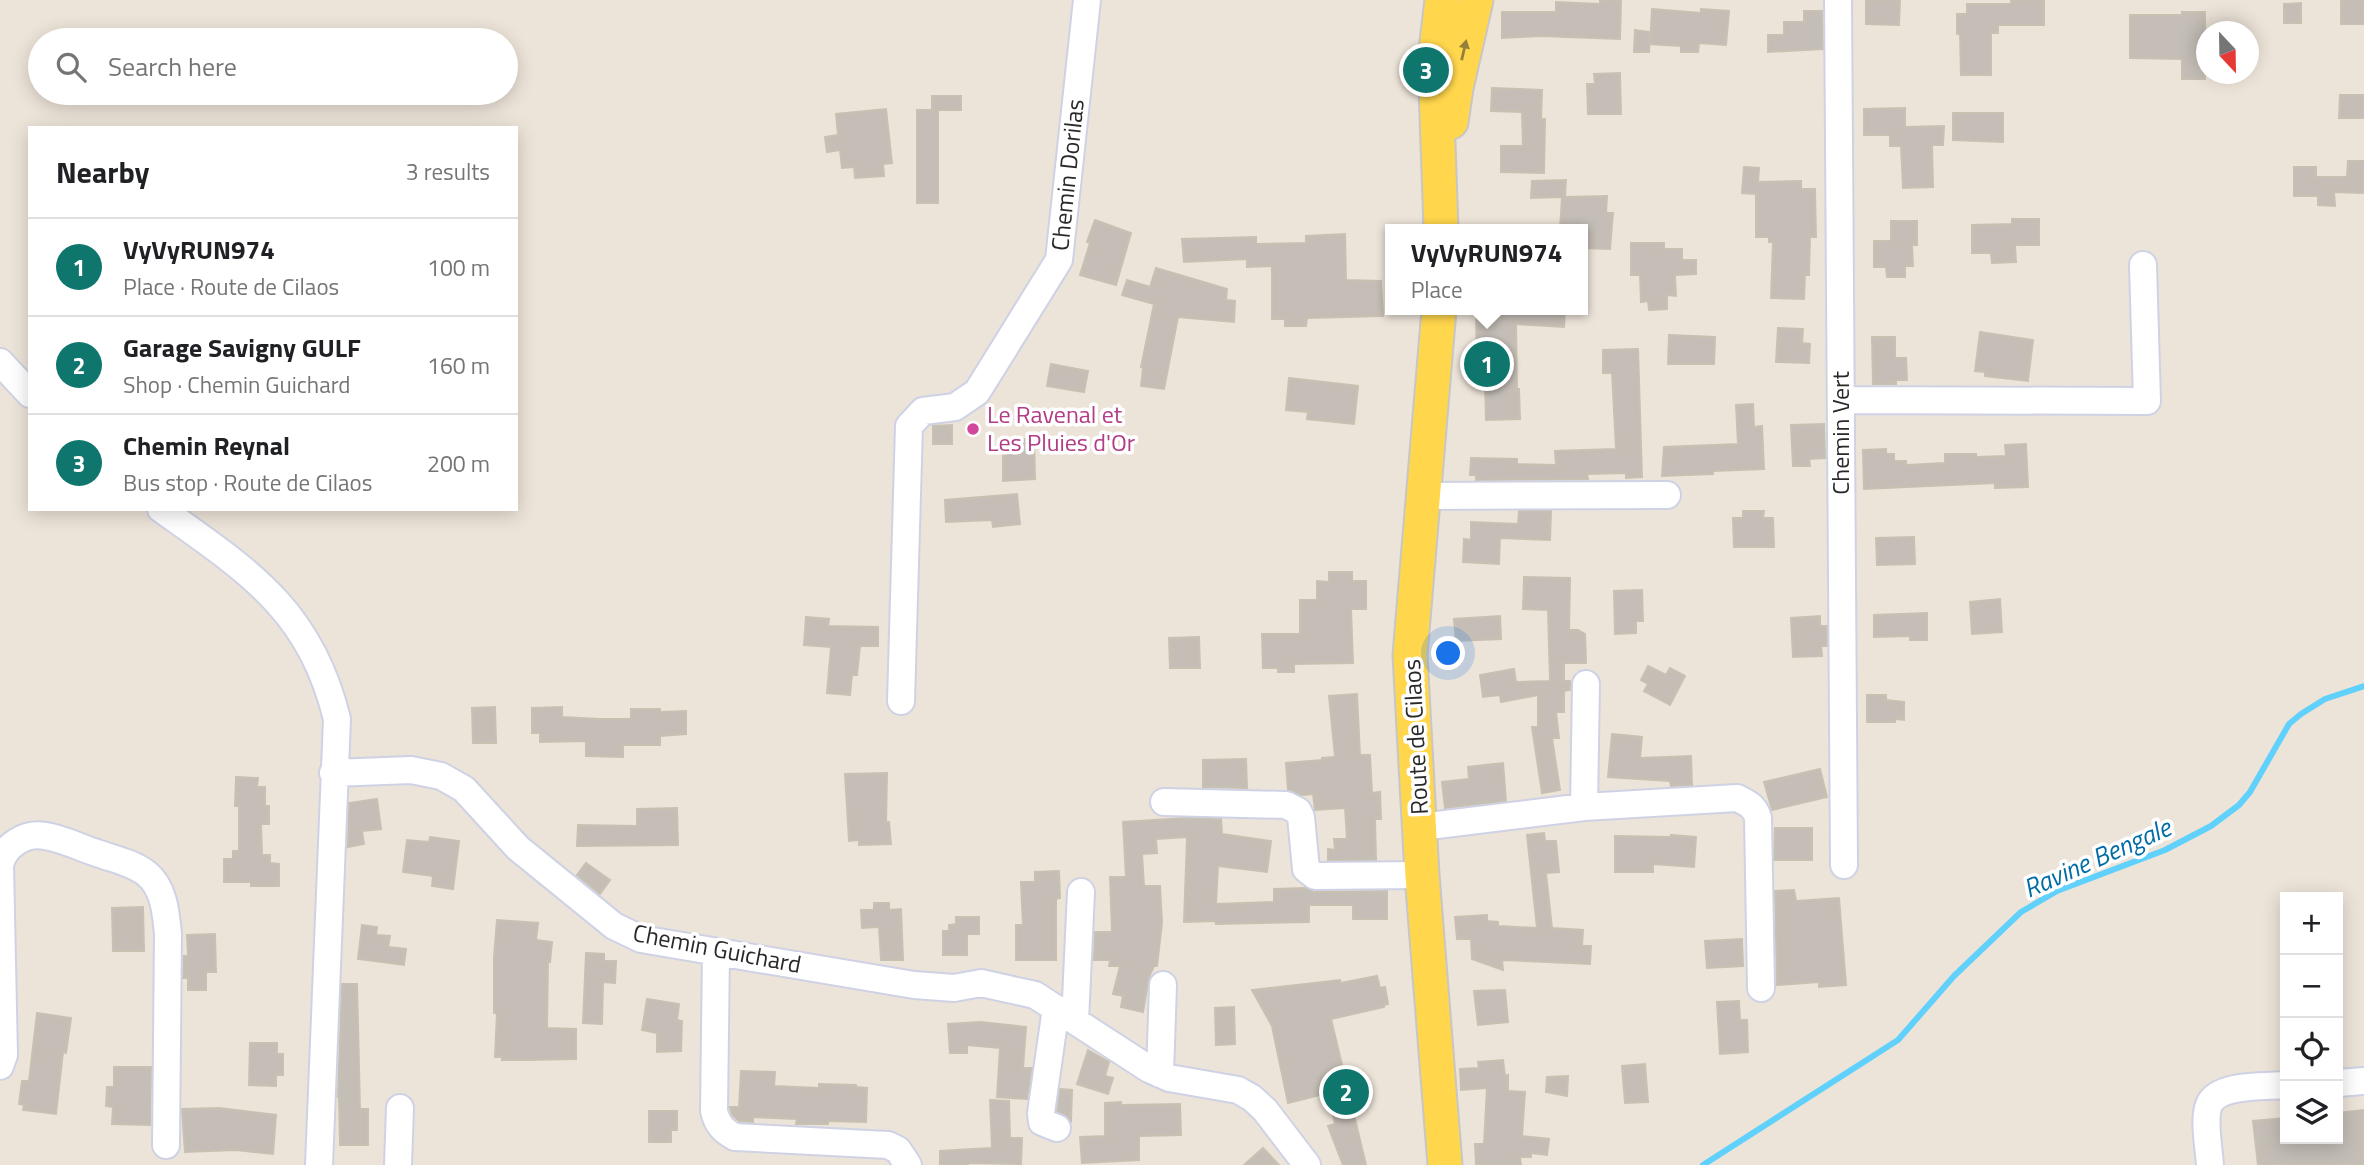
<!DOCTYPE html>
<html lang="en">
<head>
<meta charset="utf-8">
<style>
	:root { --surface:#fff; --page:#f6f6f6; --text:#202124; --muted:#757577; --line:#e0e0e0; --accent:#0f766e }
	body { margin:0; font-family:"Titillium Web",sans-serif; background:var(--page); color:var(--text) }
	.controls { position:absolute; right:21px; bottom:21px; display:grid; overflow:hidden; border-radius:0px; box-shadow:0 4px 18px #0003 }
	.controls button { width:63px; height:63px; display:grid; place-items:center; padding:0; border:0; border-bottom:2px solid var(--line); background:var(--surface); color:var(--text); font:35px sans-serif }
	.compass { position:absolute; left:2196px; top:21px; width:63px; height:63px; border-radius:50%; background:var(--surface); box-shadow:0 4px 18px #0003; rotate:158deg }
	.you { position:absolute; left:1449px; top:654px; width:24px; height:24px; margin:-18px; border:5px solid #fff; border-radius:50%; background:#1a73e8; box-shadow:0 0 0 10px #1a73e833 }
	.badge { display:grid; place-items:center; width:46px; height:46px; border-radius:50%; background:var(--accent); color:#fff; font-size:23px; font-weight:700 }
	.pin { position:absolute; translate:-50% -50%; border:4px solid #fff; box-shadow:0 2px 7px #0006 }
	.popup { position:absolute; left:1385px; top:224px; width:203px; height:91px; box-sizing:border-box; display:grid; place-content:center; border-radius:0px; background:var(--surface); filter:drop-shadow(0 2px 5px #0005); font-size:23px; white-space:nowrap; color:var(--muted) }
	.popup b { font-size:26px; color:var(--text) }
	.popup::after { content:''; position:absolute; left:50%; top:100%; margin-left:-14px; border:14px solid transparent; border-top-color:var(--surface) }
	.list { margin:0; padding:0; list-style:none }
	h2 { display:flex; justify-content:space-between; align-items:center; height:91px; margin:0; padding:0 28px; font-size:30px }
	h2 small { font-size:23px; font-weight:400; color:var(--muted) }
	.list li { display:grid; grid-template-columns:46px 1fr auto; gap:21px; align-items:center; box-sizing:border-box; height:98px; padding:0 28px; border-top:2px solid var(--line) }
	.list b { display:block; font-size:26px; white-space:nowrap }
	.list p { margin:0; font-size:23px; white-space:nowrap; color:var(--muted) }
	.list em { font-size:23px; font-style:normal; color:var(--muted) }
	.icon { flex:none; width:38px; height:38px; fill:none; stroke:currentColor; stroke-width:2; stroke-linecap:round; stroke-linejoin:round }
	.map { position:relative; flex:none; width:2364px; height:1165px; overflow:hidden }
	.search { position:absolute; background:var(--surface); box-shadow:0 4px 18px #0003; left:28px; top:28px; width:490px; height:77px; display:flex; align-items:center; gap:18px; box-sizing:border-box; padding:0 24px; border-radius:38px; color:var(--muted); font-size:26px }
	.panel { position:absolute; background:var(--surface); box-shadow:0 4px 18px #0003; left:28px; top:126px; width:490px; height:385px; border-radius:0px }
	.map>svg:first-child { display:block }
</style>
</head>
<body>
<div class="map">
<svg width="2364" height="1165" viewBox="0 0 2364 1165">
	<rect width="100%" height="100%" fill="#ede4d9"/>
	<g fill="none" stroke-linecap="round" stroke-linejoin="round">
		<!-- stream -->
		<path stroke="#5fd1fc" stroke-width="6" d="M1703 1165 1898 1040 1954 976 2021 912 2057 891 2165 850 2211 826 2239 805 2250 792 2289 724 2301 714 2325 699 2364 686"/>
	</g>
	<!-- building -->
	<path fill="#c4beb6" stroke="#c8c1b2" stroke-width="2" d="M1600 0H1621L1620 39 1540 36 1502 38V12H1556V2L1600 4Z
		M1866 0H1900L1899 25 1866 24Z
		M2011 0H2044V25H1998V33H1991V75H1961L1960 34H1957V14H1967V4H2011Z
		M2341 0H2364V24H2341Z
		M2301 3V23H2284V4Z
		M1652 9 1701 13V9L1729 11 1726 45 1699 43 1698 52H1681V46L1650 44Z
		M1804 11H1822L1823 49 1768 52V35H1784V22H1804Z
		M2182 12H2205V79H2182V59L2130 58V15H2182Z
		M1635 30 1650 32 1649 52H1634Z
		M1620 73 1621 114H1588L1587 84H1595L1594 74Z
		M1492 88 1542 90 1541 119H1545L1544 173 1501 172V146H1523L1522 112 1491 111Z
		M2340 95H2364V118H2339Z
		M932 96H961V110H938V203H917V110H932Z
		M1905 108V127L1944 126 1943 145H1932L1933 187 1903 188 1901 146H1890V135H1864V109Z
		M886 109 892 163 883 164 884 176 855 178 854 167 842 168 840 150 827 152 825 137 838 135 836 114Z
		M1953 113H2003V142L1953 140Z
		M2348 161H2364V193L2334 192 2335 206 2318 205V196H2294V167H2316V177H2347Z
		M1744 167 1759 168 1758 182 1801 181V189H1815L1816 237H1810L1809 275H1805L1804 299 1771 298 1773 242H1769V237H1756V194L1742 193Z
		M1566 180 1565 197 1607 196 1606 213H1613L1610 249 1583 248V229H1560L1562 197 1531 198 1532 181Z
		M2012 219H2039V245H2015L2016 262 1992 263 1991 253H1972V225L2012 224Z
		M1095 220 1131 233 1116 285 1080 275 1090 243 1087 242Z
		M1891 221H1917V245H1912L1913 266H1905V277H1887L1886 267H1874V241H1891Z
		M1345 234 1346 280 1381 281 1383 316 1307 318 1306 326H1285V319H1272V266L1247 267V259L1184 262 1182 239 1256 237V244L1306 243V236Z
		M1631 243H1664V249H1682V260H1696V274L1675 275 1676 296 1667 295V309L1649 310 1648 301 1641 302 1640 275H1631Z
		M1156 268 1227 289 1226 300 1235 301 1234 322 1178 317 1164 389 1141 386 1143 368 1141 367 1154 304 1122 295 1127 280 1150 287Z
		M1476 310H1565L1564 327 1516 324 1517 389H1519L1520 419 1486 420 1485 380 1477 381Z
		M1778 328 1803 329 1802 343 1810 344 1809 363 1776 362Z
		M1980 332 2033 340 2028 381 1985 376V372L1975 371Z
		M1669 335 1715 337 1714 364H1668Z
		M1872 337H1895V358H1906L1907 380H1896V384H1873Z
		M1638 349 1642 477 1626 478V473L1587 474 1588 479 1476 480V475H1470L1471 458 1517 459V464L1556 465 1555 451 1616 449 1612 373H1603V350Z
		M1051 364 1088 371 1084 392 1047 386Z
		M1289 378 1358 386 1354 424 1307 419 1308 412 1286 410Z
		M1753 404 1754 427 1762 426 1764 469 1713 471V474L1662 476 1664 447 1738 444 1736 405Z
		M1824 424 1825 458 1809 459 1810 466H1793L1791 425Z
		M952 425V444H933V426Z
		M1003 439H1034L1035 479 1003 481Z
		M2026 444 2028 487 1995 488V483L1864 489 1863 450 1886 449V454H1894V461H1906V465L1945 463V454H1976V457L2006 456 2005 445Z
		M1017 494 1020 524 993 527 992 520 946 522 945 500Z
		M1519 511H1551L1550 540 1500 538 1499 564 1463 562 1464 539 1471 540V522L1518 524Z
		M1743 511H1764L1763 518H1773L1774 547H1734L1733 518H1743Z
		M1914 537 1915 564 1877 565 1876 538Z
		M1329 572H1352V581H1366V609H1351L1353 663 1294 664V672H1278V668H1263L1262 634H1300V600H1317V581L1329 582Z
		M1524 577 1570 578 1569 630H1578L1585 634 1586 663H1564V681H1570V690L1564 691V712H1556L1559 738H1552L1560 790 1542 793 1532 727H1538V695L1501 702 1500 695 1483 697 1480 675 1514 669 1516 682 1550 681 1548 610 1523 609Z
		M1642 590 1643 621H1636V633L1615 634 1614 591Z
		M2000 599 2002 632 1972 634 1970 602Z
		M1927 613V640H1910V636L1874 637V615Z
		M1500 616 1501 639 1456 641 1454 619Z
		M1820 616V626H1827V646H1821L1822 656 1793 657 1791 618Z
		M806 617 829 619 828 626 878 627V646H860L857 675H852L850 695 827 693 831 647 804 645Z
		M1199 637 1200 668H1170L1169 638Z
		M1648 666 1666 675 1670 668 1685 676 1670 705 1644 691 1648 684 1641 680Z
		M1357 694 1360 755H1370L1372 793 1380 792 1381 819H1375L1376 860H1328V849L1335 850 1334 839H1347L1345 808 1315 810 1313 794 1302 795 1288 790 1286 763 1322 760V758L1335 757 1329 696Z
		M1867 695H1886V700L1904 702V720L1895 719V722H1867Z
		M495 707 496 743H473L472 708Z
		M562 707V717L599 719H631V709H660V712L686 711V734L660 736V745H623V757L586 756V741L540 742V733H532V708Z
		M1612 734 1642 737 1640 758 1691 756 1692 785 1671 786 1670 781 1608 777Z
		M1246 759 1247 788 1203 787V760Z
		M1503 763 1506 801 1445 808 1442 782 1469 779 1468 767Z
		M1820 769 1827 797 1772 810 1764 782Z
		M887 773 886 822H889L891 844 859 845V840L849 841 845 774Z
		M236 777 258 778 257 787H265V806H269V824H261L262 855H270V863L279 864V886H251V882H224V859H233V851H239V806H235Z
		M377 799 381 829 362 831 364 844 348 847 349 803Z
		M677 808 678 845 577 846 578 825 637 826V809Z
		M1186 818 1221 819 1222 834 1271 841 1267 872 1218 866 1216 904 1274 902V889L1305 888 1315 892 1387 891V919H1353V905H1309V922L1216 924V921L1184 922 1187 837 1156 839 1157 853 1142 854 1144 886H1160L1162 923 1157 966H1154L1149 977 1143 1012 1121 1007 1123 996 1113 994 1120 966H1109L1110 960H1094L1095 932H1112L1110 877H1126L1123 822Z
		M1775 828H1812V860H1774Z
		M1544 833 1545 841H1556L1559 872 1546 873 1552 928 1583 930 1582 946H1591L1590 964 1502 960 1503 970 1472 959 1471 939H1457L1455 917 1487 915V921L1498 922V926L1537 928 1527 835Z
		M1671 835 1696 837 1694 867 1653 864V872H1615V836L1671 837Z
		M430 837 459 841 453 889 432 886 433 876 403 872 407 840 429 842Z
		M586 863 610 880 600 894 577 875Z
		M1059 871 1060 898 1056 899V960H1016V925H1023L1021 882H1035V872Z
		M1794 890 1796 901 1839 898 1846 985 1819 987V982L1777 985 1775 891Z
		M874 903H889V910L901 909 903 960H881L879 927 862 928 861 910H874Z
		M143 907 144 951H113L112 908Z
		M956 917H979V934H967V955H943V931H949V925L956 924Z
		M497 920 538 923 536 940 552 942 550 962 548 961 547 1028 576 1029V1059L526 1060H502V1057H495L497 1013H494V957Z
		M362 925 377 927 376 935 390 936 388 947 406 949 404 965 358 959Z
		M215 934 216 972H206V990H188V978H183L184 956H188L187 935Z
		M1742 939 1743 966 1707 968 1705 941Z
		M586 953 604 954V961H616L615 983 603 982 602 1024 583 1023Z
		M1377 976 1380 988 1385 987 1388 1004 1384 1005V1007L1331 1019 1366 1165H1343L1328 1126 1335 1124 1328 1093 1288 1103 1272 1026 1252 990 1340 980 1341 983Z
		M342 984H357L360 1109H368V1145H340L339 1097H338Z
		M1505 990 1508 1022 1478 1025 1474 991Z
		M647 999 679 1004 677 1020 682 1021 681 1051 657 1052V1033L642 1030Z
		M1739 1001 1740 1020H1747L1748 1052 1720 1054 1717 1002Z
		M1234 1007 1235 1044 1216 1045 1215 1008Z
		M37 1013 71 1018 66 1053 63 1052 56 1114 23 1110 24 1105 19 1104 22 1081H29Z
		M980 1022 1026 1027 1023 1068H1032L1027 1099 997 1097 1000 1048 967 1045V1053H950L948 1024Z
		M250 1043H277V1054H283V1075H276V1086L249 1085Z
		M1088 1050 1109 1062 1105 1076 1113 1078 1108 1094 1077 1084Z
		M1503 1060 1505 1076 1508 1075V1091L1525 1092 1522 1136 1549 1139 1547 1155 1531 1153V1157H1520L1521 1165H1476L1475 1144H1484L1487 1088 1461 1090 1460 1069 1479 1068 1478 1062Z
		M1645 1064 1648 1102 1625 1103 1622 1066Z
		M114 1067H151L150 1125 112 1124 113 1107 106 1106 107 1087H114Z
		M741 1071 775 1072 774 1086 819 1088V1084L856 1085V1087L867 1088 866 1122 828 1121V1124H796L797 1119 753 1117V1122L739 1121 732 1115 730 1107H739Z
		M1568 1076 1567 1096 1546 1092 1547 1077Z
		M1060 1089 1072 1090 1071 1121 1057 1111Z
		M990 1100 1009 1101 1010 1138H1022L1021 1164 968 1163V1165H940V1151L992 1148Z
		M1121 1102V1105L1180 1104 1181 1135 1139 1136V1160L1082 1163 1080 1137 1105 1136V1103Z
		M219 1108 276 1115 273 1154 236 1150 185 1152 182 1109Z
		M2364 1110V1165H2258L2253 1121 2285 1118V1139H2338V1113Z
		M649 1111H677V1130H671V1142H649Z
		M1263 1148 1279 1165H1244Z"/>
	<g fill="none" stroke-linecap="round" stroke-linejoin="round">
		<defs>
			<path id="minor" d="M1838 0 1844 865
				M0 362 30 394
				M1841 400 2147 401 2143 265
				M1424 496 1667 495
				M161 509C248 571 310 609 337 719L319 1165
				M901 701 909 426 923 411 955 407 977 392 1059 260 1087 0
				M333 773 411 770 441 776 464 789 518 848 614 926 641 939 914 985 954 988 981 983 1035 995 1149 1069 1169 1078 1238 1090 1252 1098 1265 1110 1307 1165
				M1164 802 1286 805 1298 811 1301 817 1306 869 1315 876 1422 875
				M1584 807 1586 684
				M1421 827 1584 807 1737 798C1747 803 1755 806 1758 818L1761 988
				M716 952 714 1111C717 1124 723 1131 735 1137L888 1145 898 1150 908 1165
				M1056 1008 1041 1113 1042 1122 1057 1128
				M1075 1021 1081 892
				M0 1066 4 1055 0 865C4 846 25 832 45 836 62 838 80 848 97 853 113 859 134 863 147 874 164 888 166 913 168 934L166 1145
				M1160 1074 1163 985
				M2338 1083 2364 1081
				M398 1165 400 1108
				M2210 1165C2209 1149 2203 1119 2209 1105 2218 1083 2266 1087 2285 1085"/>
			<path id="major" d="M1451 122 1456 88 1476 0
				M1441 229 1435 59 1442 0
				M1439 310 1410 655 1422 875 1445 1165"/>
		</defs>
		<!-- minor casing -->
		<use href="#minor" stroke="#ced2e4" stroke-width="30"/>
		<!-- major casing -->
		<use href="#major" stroke="#c7c7c7" stroke-width="37"/>
		<!-- minor -->
		<use href="#minor" stroke="#fff" stroke-width="26"/>
		<!-- major -->
		<use href="#major" stroke="#ffd64c" stroke-width="33"/>
	</g>
	<!-- one-way arrows -->
	<defs><path id="oneway-solid" d="M-6-.8H1V-3.2L6.5 0L1 3.2V.8H-6Z" transform="scale(1.75)"/></defs>
	<use fill="#94803a" href="#oneway-solid" transform="translate(1464 50) rotate(-77)"/>
	<!-- markers -->
	<circle fill="#d1479c" stroke="#fff" stroke-width="2.5" cx="973" cy="429" r="7"/>
	<g text-anchor="middle" stroke-width="7" stroke-linejoin="round" paint-order="stroke">
		<!-- street labels -->
		<g font-size="24" fill="#292929" stroke="#fff">
			<text transform="translate(1068 175) rotate(-84)" y="8">Chemin Dorilas</text>
			<text transform="translate(1841 433) rotate(-90)" y="8">Chemin Vert</text>
			<text transform="translate(1416 737) rotate(-93)" y="8">Route de Cilaos</text>
			<text transform="translate(717 949) rotate(11)" y="8">Chemin Guichard</text>
		</g>
		<!-- hotel labels -->
		<g font-size="24" fill="#b23c85" stroke="#fff" text-anchor="start">
			<text x="987" y="423">Le Ravenal et<tspan x="987" dy="28">Les Pluies d'Or</tspan></text>
		</g>
		<!-- water labels -->
		<g font-size="26" font-style="italic" fill="#006ca6" stroke="#fff">
			<text transform="translate(2097 858) rotate(-24)" y="9">Ravine Bengale</text>
		</g>
	</g>
</svg>
<div class="controls">
<button>+</button>
<button>−</button>
<button><svg class="icon" aria-label="locate" viewBox="0 0 24 24"><circle cx="12" cy="12" r="6"/><path d="M12 2v4M12 18v4M2 12h4M18 12h4"/></svg></button>
<button><svg class="icon" aria-label="layers" viewBox="0 0 24 24"><path d="M12 4l9 5-9 5-9-5zM3 14l9 5 9-5"/></svg></button>
</div>
<svg class="compass" viewBox="-18 -18 36 36"><path d="M0-13l5 13h-10z" fill="#e53935"/><path d="M0 13l5-13h-10z" fill="#757577"/></svg>
<div class="you"></div>
<div class="pin badge" style="left:1487px;top:364px">1</div>
<div class="popup"><b>VyVyRUN974</b>Place</div>
<div class="pin badge" style="left:1346px;top:1092px">2</div>
<div class="pin badge" style="left:1426px;top:70px">3</div>
<div class="search"><svg class="icon" aria-label="search" viewBox="0 0 24 24"><circle cx="10" cy="10" r="6"/><path d="M15 15l6 6"/></svg>Search here</div>
<section class="panel">
<h2>Nearby<small>3 results</small></h2>
<ul class="list">
<li><span class="badge">1</span><div><b>VyVyRUN974</b><p>Place · Route de Cilaos</p></div><em>100 m</em></li>
<li><span class="badge">2</span><div><b>Garage Savigny GULF</b><p>Shop · Chemin Guichard</p></div><em>160 m</em></li>
<li><span class="badge">3</span><div><b>Chemin Reynal</b><p>Bus stop · Route de Cilaos</p></div><em>200 m</em></li>
</ul>
</section>
</div>
</body>
</html>
